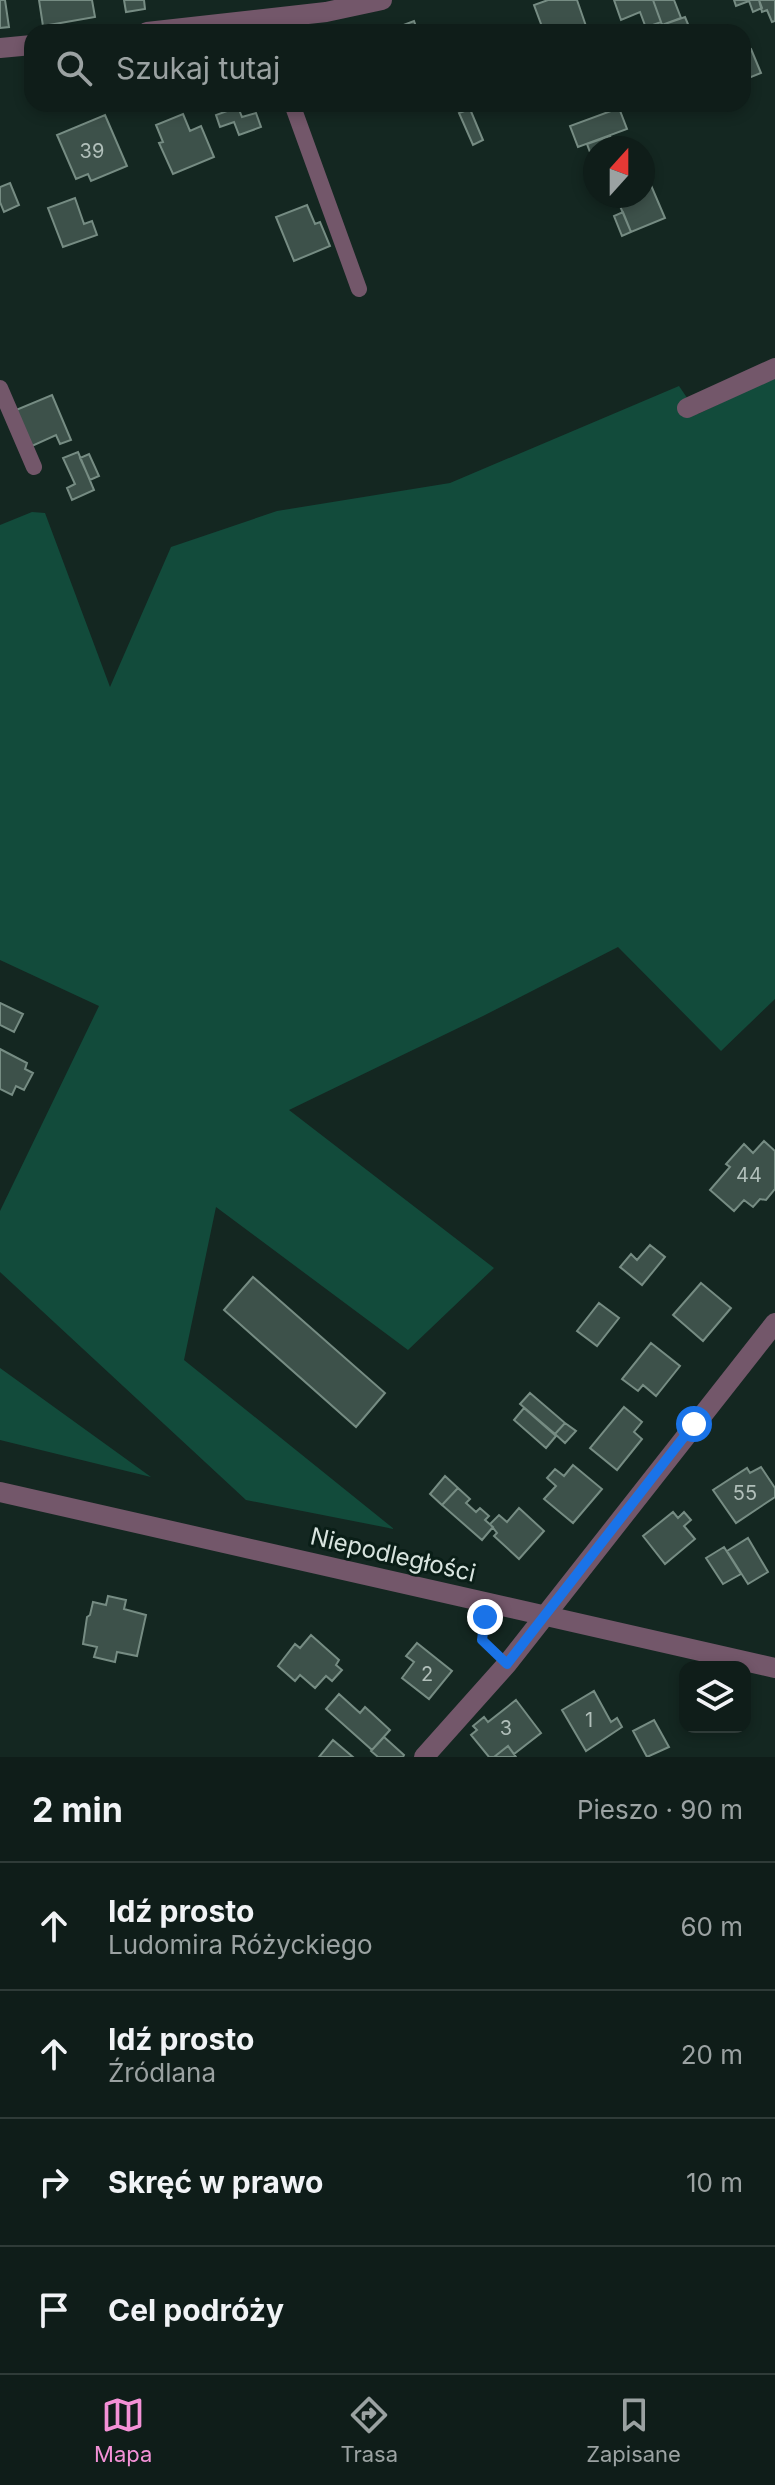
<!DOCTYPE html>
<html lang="pl">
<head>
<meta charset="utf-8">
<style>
	:root { --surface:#0f1d19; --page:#1d2a26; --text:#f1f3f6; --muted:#9ba2a2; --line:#2f3b38; --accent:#f391d6 }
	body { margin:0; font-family:Inter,sans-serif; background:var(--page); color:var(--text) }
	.controls { position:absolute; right:24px; bottom:24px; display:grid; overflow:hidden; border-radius:16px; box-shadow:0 4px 12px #0003 }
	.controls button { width:72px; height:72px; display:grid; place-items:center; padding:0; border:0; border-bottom:2px solid var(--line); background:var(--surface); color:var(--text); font:40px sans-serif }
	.compass { position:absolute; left:583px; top:136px; width:72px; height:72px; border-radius:50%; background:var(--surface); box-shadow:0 4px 12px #0003; rotate:21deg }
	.stop { position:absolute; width:24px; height:24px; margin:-18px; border:6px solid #1a73e8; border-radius:50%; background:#fff }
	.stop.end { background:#1a73e8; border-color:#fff; box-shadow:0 2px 8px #0008 }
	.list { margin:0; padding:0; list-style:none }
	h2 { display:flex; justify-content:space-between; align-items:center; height:104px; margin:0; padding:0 32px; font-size:34px }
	h2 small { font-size:26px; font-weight:400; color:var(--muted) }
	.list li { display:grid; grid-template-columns:52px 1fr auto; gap:24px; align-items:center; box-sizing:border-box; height:128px; padding:0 32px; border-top:2px solid var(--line) }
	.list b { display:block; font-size:30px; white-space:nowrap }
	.list p { margin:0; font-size:26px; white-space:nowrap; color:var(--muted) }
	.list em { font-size:26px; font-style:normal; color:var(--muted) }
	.icon { flex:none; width:44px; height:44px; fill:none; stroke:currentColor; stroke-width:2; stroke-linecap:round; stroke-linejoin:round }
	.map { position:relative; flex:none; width:775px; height:1757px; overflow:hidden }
	.search { position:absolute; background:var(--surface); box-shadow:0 4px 12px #0003; left:24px; right:24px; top:24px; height:88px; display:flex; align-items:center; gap:20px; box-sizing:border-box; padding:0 28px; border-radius:24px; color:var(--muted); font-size:30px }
	.sheet { height:616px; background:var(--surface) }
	nav { display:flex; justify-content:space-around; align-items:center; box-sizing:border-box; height:112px; border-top:2px solid var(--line); background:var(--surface); font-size:22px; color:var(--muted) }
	nav a { display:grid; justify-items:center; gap:4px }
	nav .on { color:var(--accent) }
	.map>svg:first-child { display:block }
</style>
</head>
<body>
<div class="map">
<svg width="775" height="1757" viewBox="0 0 775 1757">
	<rect width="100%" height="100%" fill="#142721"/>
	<!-- green -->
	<path fill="#124b3b" d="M775 377V999L721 1051 618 947 483 1016 289 1110 494 1268 408 1350 216 1207 184 1360 394 1529 246 1500 0 1272V1211L99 1006 0 960V525L32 512 45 513 110 687 171 547 277 511 450 483 679 386 698 414Z
		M0 1368 151 1477 0 1440Z"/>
	<!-- building -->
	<path fill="#3d514a" stroke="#768c83" stroke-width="2" d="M0 0H5L9 27 0 28Z
		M39 0H92L95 17 43 26Z
		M124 0H144L145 9 126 12Z
		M548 0H577L586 26 576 29 577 32H544L534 5Z
		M614 0H653L661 22 646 28 640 12 621 20Z
		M653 0H674L681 18 662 25Z
		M734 0H759L762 8 753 12 749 1 736 6Z
		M759 0H775V21L772 22 767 10 762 12Z
		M685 17 690 29 685 30 686 32H665L662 25Z
		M414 21 418 32H385Z
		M661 22 665 32H642L641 29Z
		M751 49 761 73 746 79 743 73V53Z
		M238 107 242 117 256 113 261 127 239 135 234 122 220 127 216 115Z
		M619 108 627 129 578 147 570 126Z
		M470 109 483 140 473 145 459 113Z
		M183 114 190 131 201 126 214 157 173 174 159 143 163 142 156 125Z
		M105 115 127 166 91 181 88 174 76 179 57 135Z
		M610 136 615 148H595V159L593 160 587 144Z
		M647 176 665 218 631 232 617 199 624 196H643V177Z
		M10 183 19 205 4 212 0 202V187Z
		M75 198 84 224 92 221 97 235 63 247 48 208Z
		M307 205 315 224 320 222 330 246 294 261 276 217Z
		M623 212 631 232 622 236 614 216Z
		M52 395 71 440 60 444 56 435 32 446 16 410Z
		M78 452 94 490 72 500 67 488 75 484 63 458Z
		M89 454 99 476 90 480 80 458Z
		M0 1003 23 1014 14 1032 0 1025Z
		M0 1049 27 1063 25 1069 33 1073 24 1090 16 1086 12 1095 0 1089Z
		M764 1141 775 1151V1189L766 1200 760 1199 753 1207 744 1200 734 1211 710 1190 730 1167 726 1164 744 1144 753 1153Z
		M650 1245 665 1257 642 1285 620 1267 631 1254 637 1260Z
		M253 1277 385 1393 356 1427 224 1310Z
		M701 1283 731 1308 703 1341 673 1315Z
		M599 1303 619 1318 597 1346 577 1331Z
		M651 1343 680 1366 656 1396 643 1385 638 1391 622 1379Z
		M530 1393 565 1423 555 1434 520 1404Z
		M624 1407 642 1422 634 1432 642 1439 617 1470 590 1448Z
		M524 1408 556 1436 546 1448 514 1420Z
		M565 1423 576 1431 565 1443 555 1434Z
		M573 1465 602 1489 573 1523 544 1499 556 1486 547 1478 555 1469 564 1476Z
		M761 1467 775 1488V1497L736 1523 713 1490 747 1468 750 1473Z
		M445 1476 458 1488 442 1505 430 1494Z
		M458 1488 470 1499 466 1503 476 1512 480 1508 489 1516 485 1520 493 1527 482 1540 442 1505Z
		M519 1508 544 1531 519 1559 494 1536 497 1533 490 1524 499 1515 507 1522Z
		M673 1512 678 1518 684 1512 691 1520 684 1526 695 1539 665 1564 643 1536Z
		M748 1538 768 1572 748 1584 727 1551Z
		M724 1547 741 1574 723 1584 706 1558Z
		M108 1596 126 1600 124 1609 146 1615 137 1656 117 1652 115 1662 94 1657 97 1647 83 1644 87 1617 90 1615 93 1602 106 1605Z
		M311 1635 339 1660 336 1665 342 1670 332 1681 326 1676 315 1688 300 1675 295 1681 278 1666 295 1644 300 1648Z
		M417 1643 452 1671 429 1699 402 1678 414 1662 406 1656Z
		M594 1691 611 1722 617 1718 622 1727 586 1751 562 1710Z
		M339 1694 360 1713 365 1707 390 1730 372 1750 326 1709Z
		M516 1700 541 1733 514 1754 508 1746 494 1757H489L471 1735 477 1730 473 1726 484 1717 488 1722Z
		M654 1720 669 1747 647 1757 633 1731Z
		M384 1737 404 1755 403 1757H378L371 1751Z
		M333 1740 353 1757H319Z
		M508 1746 516 1757H494Z"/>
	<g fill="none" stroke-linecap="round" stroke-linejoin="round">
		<!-- path -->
		<path stroke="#7c8c86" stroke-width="5" stroke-dasharray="6 4" stroke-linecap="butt" d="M484 1622 482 1640 493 1651"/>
		<!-- service -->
		<path stroke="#73576a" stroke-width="16" d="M292 104 359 289
			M0 388 34 467"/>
		<!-- minor -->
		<path stroke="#73576a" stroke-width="20" d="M147 32 326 12 382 0
			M0 48 32 45
			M687 408 775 368
			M424 1757 507 1664 775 1323"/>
		<!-- tertiary -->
		<path stroke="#73576a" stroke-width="20" d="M0 1492 775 1668"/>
	</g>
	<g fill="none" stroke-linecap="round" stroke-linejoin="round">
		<!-- route -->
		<path stroke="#1a73e8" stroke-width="10" d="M485 1617 482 1640 507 1664 694 1424"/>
	</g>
	<g text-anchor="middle" stroke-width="6" stroke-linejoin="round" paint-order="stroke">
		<!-- number labels -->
		<g font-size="20" fill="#b1bfba">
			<text x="92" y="158">39</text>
			<text x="749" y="1182">44</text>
			<text x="745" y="1500">55</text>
			<text x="427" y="1681">2</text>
			<text x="589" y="1727">1</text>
			<text x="506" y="1735">3</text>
		</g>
		<!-- street labels -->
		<g font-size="24" fill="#d8e4df" stroke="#0a1e17">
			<text transform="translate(393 1555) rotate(13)" y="8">Niepodległości</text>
		</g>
	</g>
</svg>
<div class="controls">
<button><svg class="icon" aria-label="layers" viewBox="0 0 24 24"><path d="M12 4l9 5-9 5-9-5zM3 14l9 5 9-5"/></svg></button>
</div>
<svg class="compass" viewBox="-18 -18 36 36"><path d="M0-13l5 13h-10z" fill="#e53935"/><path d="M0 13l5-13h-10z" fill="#9ba2a2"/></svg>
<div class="stop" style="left:694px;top:1424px"></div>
<div class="stop end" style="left:485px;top:1617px"></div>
<div class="search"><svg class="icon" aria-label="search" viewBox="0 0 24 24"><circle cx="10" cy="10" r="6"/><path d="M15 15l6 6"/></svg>Szukaj tutaj</div>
</div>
<section class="sheet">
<h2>2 min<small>Pieszo · 90 m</small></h2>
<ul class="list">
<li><svg class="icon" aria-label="ahead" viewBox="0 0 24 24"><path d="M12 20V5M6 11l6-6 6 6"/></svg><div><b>Idź prosto</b><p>Ludomira Różyckiego</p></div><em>60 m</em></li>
<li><svg class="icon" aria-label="ahead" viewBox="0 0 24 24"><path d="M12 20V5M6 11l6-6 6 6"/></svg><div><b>Idź prosto</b><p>Źródlana</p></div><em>20 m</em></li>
<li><svg class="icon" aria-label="right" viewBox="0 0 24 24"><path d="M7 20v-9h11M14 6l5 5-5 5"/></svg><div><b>Skręć w prawo</b></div><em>10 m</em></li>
<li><svg class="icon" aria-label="arrive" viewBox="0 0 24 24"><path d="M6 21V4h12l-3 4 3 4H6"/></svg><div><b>Cel podróży</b></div></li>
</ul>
</section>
<nav>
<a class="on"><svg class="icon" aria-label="map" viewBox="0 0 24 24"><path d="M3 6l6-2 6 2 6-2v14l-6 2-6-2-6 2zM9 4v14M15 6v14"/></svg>Mapa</a>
<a><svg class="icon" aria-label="directions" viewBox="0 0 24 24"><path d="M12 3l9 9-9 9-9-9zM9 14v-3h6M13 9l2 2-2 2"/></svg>Trasa</a>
<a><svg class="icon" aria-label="saved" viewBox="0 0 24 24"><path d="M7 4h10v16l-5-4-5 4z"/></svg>Zapisane</a>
</nav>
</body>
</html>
